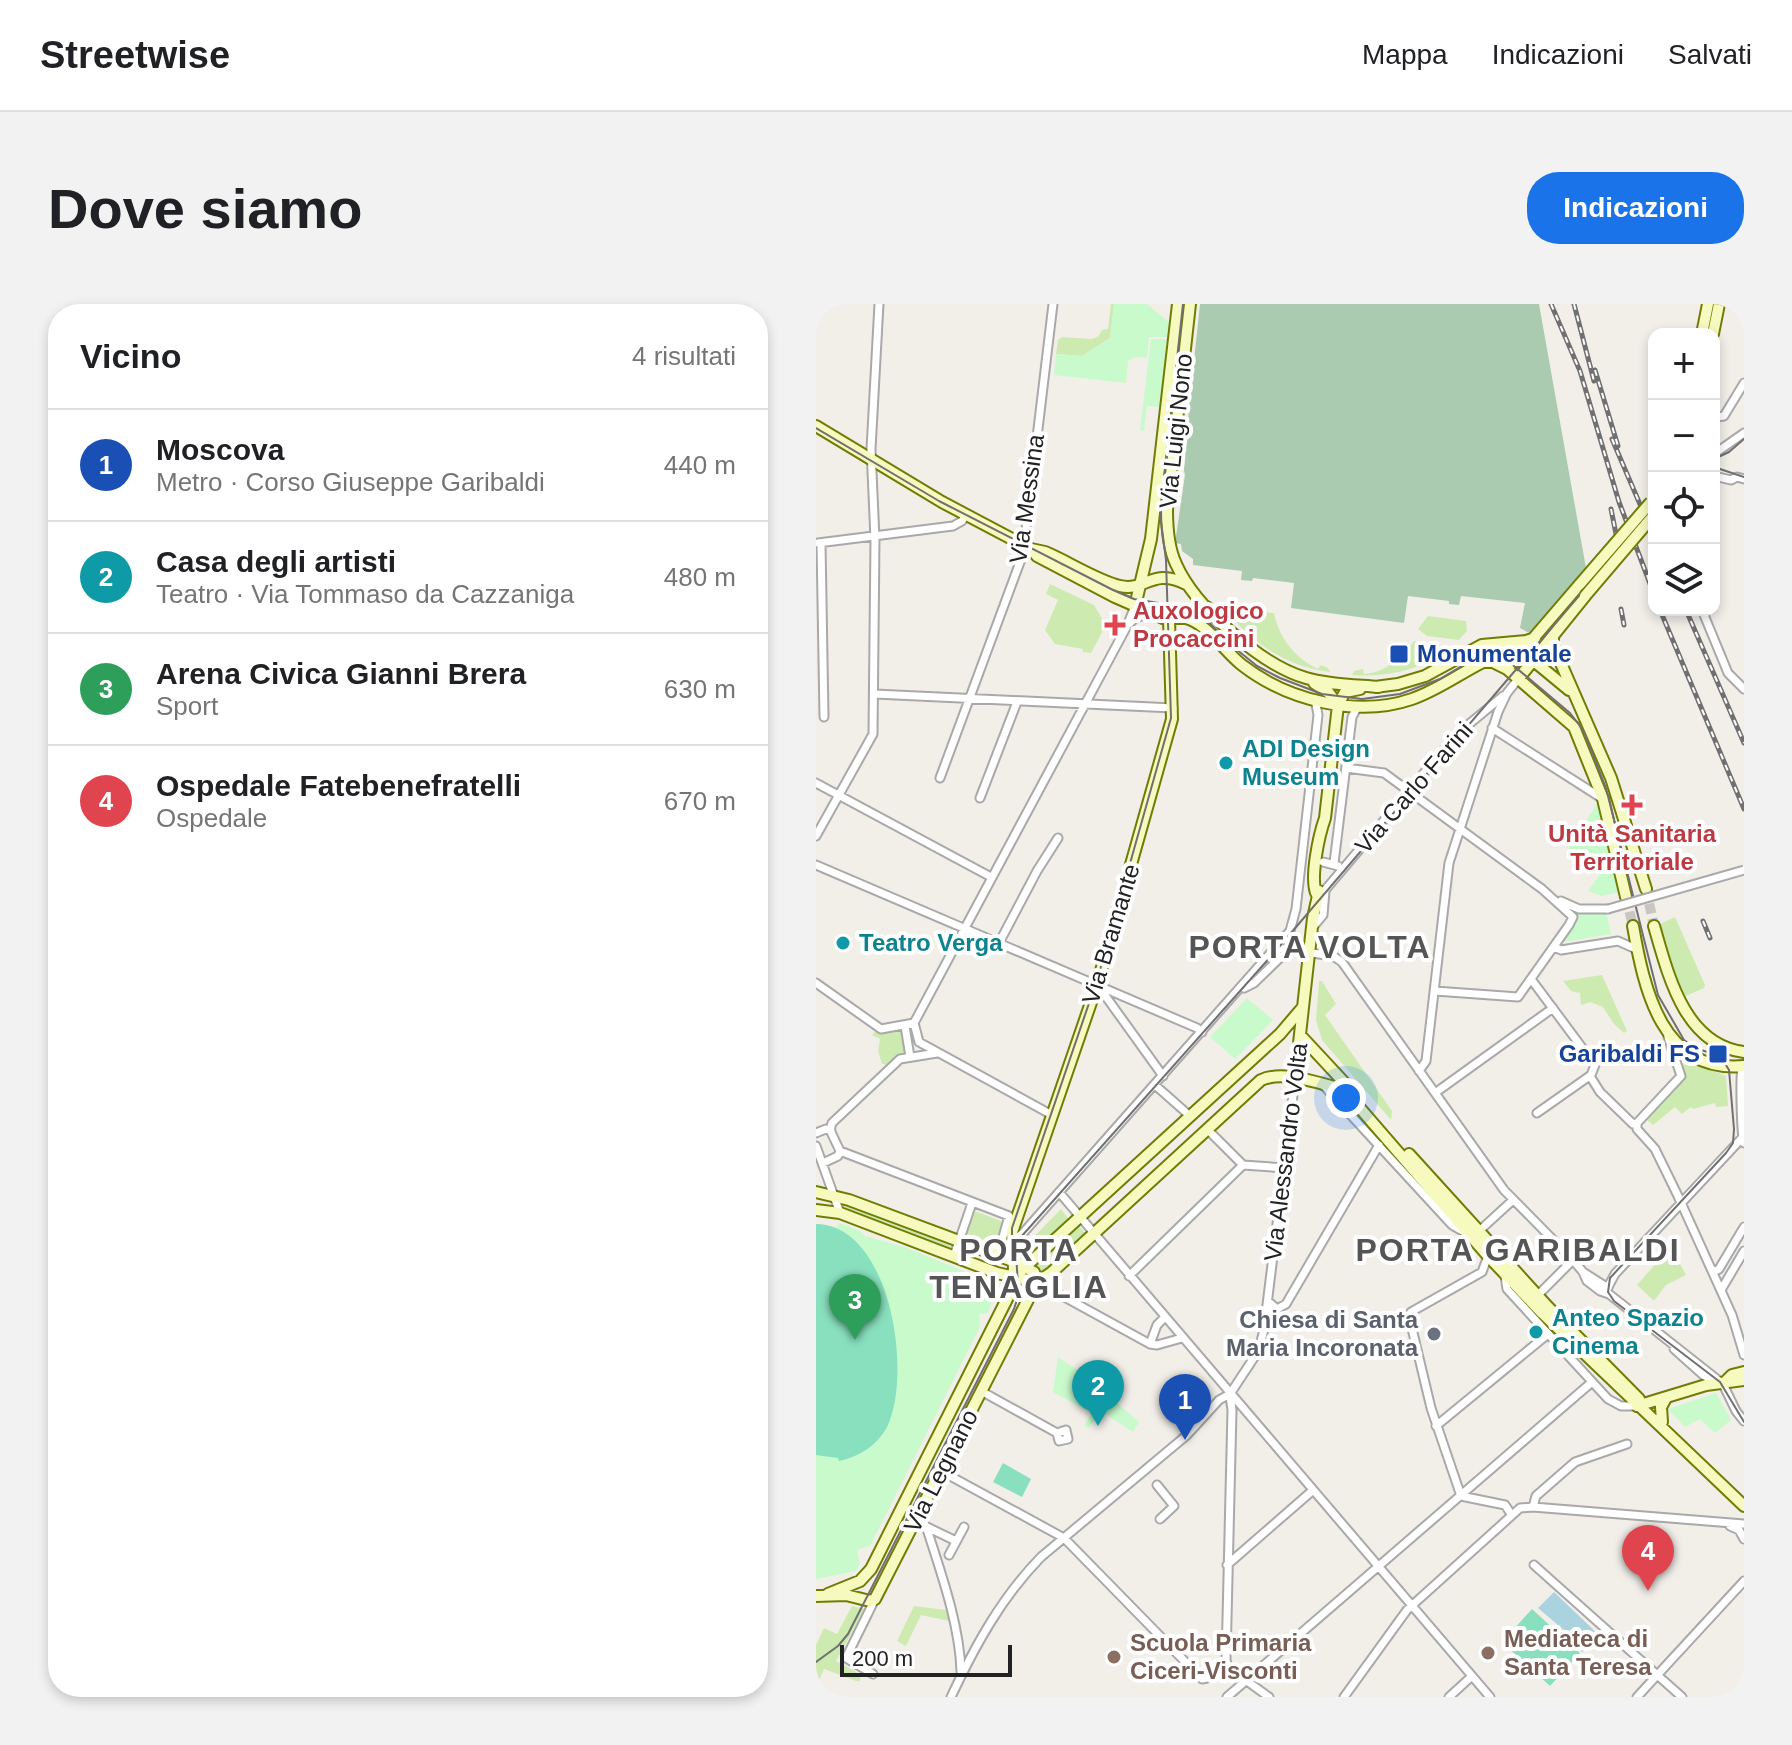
<!DOCTYPE html>
<html lang="it">
<head>
<meta charset="utf-8">
<style>
	:root { --surface:#fff; --page:#f2f2f2; --text:#202124; --muted:#757577; --line:#e0e0e0; --accent:#1a73e8 }
	body { margin:0; font-family:Helvetica,sans-serif; background:var(--page); color:var(--text) }
	.controls { position:absolute; right:24px; top:24px; display:grid; overflow:hidden; border-radius:16px; box-shadow:0 4px 12px #0003 }
	.controls button { width:72px; height:72px; display:grid; place-items:center; padding:0; border:0; border-bottom:2px solid var(--line); background:var(--surface); color:var(--text); font:40px sans-serif }
	.scale { position:absolute; left:24px; bottom:20px; width:172px; box-sizing:border-box; padding-left:8px; border:4px solid #222; border-top:0; font-size:22px; line-height:28px; white-space:nowrap; color:#222; -webkit-text-stroke:6px #fff; paint-order:stroke }
	.you { position:absolute; left:530px; top:794px; width:28px; height:28px; margin:-20px; border:6px solid #fff; border-radius:50%; background:#1a73e8; box-shadow:0 0 0 12px #1a73e833 }
	.badge { display:grid; place-items:center; width:52px; height:52px; border-radius:50%; background:var(--accent); color:#fff; font-size:26px; font-weight:700 }
	.pin { position:absolute; translate:-50% -66px; filter:drop-shadow(0 2px 4px #0008) }
	.pin::after { content:''; position:absolute; top:42px; width:28px; height:24px; background:inherit; clip-path:polygon(0 0,100% 0,50% 100%) }
	.list { margin:0; padding:0; list-style:none }
	h2 { display:flex; justify-content:space-between; align-items:center; height:104px; margin:0; padding:0 32px; font-size:34px }
	h2 small { font-size:26px; font-weight:400; color:var(--muted) }
	.list li { display:grid; grid-template-columns:52px 1fr auto; gap:24px; align-items:center; box-sizing:border-box; height:112px; padding:0 32px; border-top:2px solid var(--line) }
	.list b { display:block; font-size:30px; white-space:nowrap }
	.list p { margin:0; font-size:26px; white-space:nowrap; color:var(--muted) }
	.list em { font-size:26px; font-style:normal; color:var(--muted) }
	.icon { flex:none; width:44px; height:44px; fill:none; stroke:currentColor; stroke-width:2; stroke-linecap:round; stroke-linejoin:round }
	.map { position:relative; flex:none; width:928px; height:1393px; overflow:hidden; border-radius:32px }
	header { display:flex; align-items:center; gap:48px; box-sizing:border-box; height:112px; padding:0 40px; background:var(--surface); border-bottom:2px solid var(--line) }
	header strong { font-size:38px }
	nav { display:flex; gap:44px; margin-inline-start:auto; font-size:28px }
	.intro { display:flex; align-items:center; justify-content:space-between; box-sizing:border-box; height:192px; padding:0 48px }
	h1 { margin:0; font-size:56px }
	.button { padding:20px 36px; border-radius:32px; background:var(--accent); color:#fff; font-size:28px; font-weight:700 }
	main { display:flex; gap:48px; padding:0 48px }
	aside { flex:1; background:var(--surface); border-radius:32px; box-shadow:0 4px 12px #0003 }
	.map>svg:first-child { display:block }
</style>
</head>
<body>
<header>
<strong>Streetwise</strong>
<nav><a>Mappa</a><a>Indicazioni</a><a>Salvati</a></nav>
</header>
<div class="intro"><h1>Dove siamo</h1><a class="button">Indicazioni</a></div>
<main>
<aside>
<h2>Vicino<small>4 risultati</small></h2>
<ul class="list">
<li><span class="badge" style="background:#1a4fb4">1</span><div><b>Moscova</b><p>Metro · Corso Giuseppe Garibaldi</p></div><em>440 m</em></li>
<li><span class="badge" style="background:#0f9aa8">2</span><div><b>Casa degli artisti</b><p>Teatro · Via Tommaso da Cazzaniga</p></div><em>480 m</em></li>
<li><span class="badge" style="background:#2e9e5b">3</span><div><b>Arena Civica Gianni Brera</b><p>Sport</p></div><em>630 m</em></li>
<li><span class="badge" style="background:#e0444e">4</span><div><b>Ospedale Fatebenefratelli</b><p>Ospedale</p></div><em>670 m</em></li>
</ul>
</aside>
<div class="map">
<svg width="928" height="1393" viewBox="0 0 928 1393">
	<rect width="100%" height="100%" fill="#f2efe9"/>
	<!-- grass -->
	<path fill="#cdebb0" d="M295 0H298L294 34 266 52 240 50 242 36 246 33 275 35 282 33 286 26 292 25Z
		M234 280 278 301 290 321 275 349 267 348V345L239 340 229 326 242 296 230 290Z
		M415 304 458 309C463 334 479 354 502 365L505 361 512 364 514 368C471 363 438 340 411 308Z
		M612 312 650 317 651 327 643 336 611 332 602 325Z
		M598 337 638 343C607 365 573 374 536 371L538 367 547 365 548 370C570 368 586 354 598 337Z
		M859 613 889 681 888 684 865 694 863 683 860 684 844 624 846 619Z
		M786 671 811 727 808 729 798 720 787 703 774 698 765 701 764 689 755 687 747 677Z
		M503 677H506L520 700 509 711 576 807 575 816 506 736 500 716Z
		M87 725 91 751 72 761 66 760 62 747 64 735 56 731 60 727Z
		M874 757 910 772 912 802 900 803 899 799 877 805 875 803 866 810 859 803 837 821 831 816 864 778 868 772 866 762Z
		M30 899 138 940 135 946 30 907Z
		M245 905 254 917 214 953 211 951 210 941Z
		M159 907 187 918 178 940 149 929Z
		M261 920 271 931 233 968 221 965 219 962Z
		M851 947 863 958 870 971 850 981 838 997 821 981Z
		M36 1302 49 1305 20 1357 39 1367 45 1373 43 1378 8 1365 0 1383V1341L8 1324 21 1330Z
		M98 1302 130 1306 133 1317 105 1311 90 1342 81 1337Z"/>
	<!-- cemetery -->
	<path fill="#aacbaf" d="M384 0H723L770 264 715 330 704 324 709 299 645 292 643 301 633 300V297L592 292 588 319 475 304 478 279 437 274 436 277 425 276 426 267 377 261V255L366 247 365 240 359 239 369 171 367 162Z"/>
	<!-- park -->
	<path fill="#c8facc" d="M298 0H331L355 20 353 33H333L331 54 320 53 312 57 310 79 238 71 240 50 266 52 294 34Z
		M335 35H351L344 103 331 102 328 127 324 126Z
		M782 498 803 588 786 592 772 587 785 569 752 545Z
		M754 605 765 609 790 608 795 630 747 638 761 616Z
		M431 694 457 716 419 755 394 733Z
		M23 919 44 927 49 932 91 944 162 973 163 978 174 977 180 985 172 1009 163 1010 164 1023 54 1242 41 1246 44 1260 40 1267 0 1275V920L21 923Z
		M242 1053 298 1090 295 1094 323 1118 317 1128 285 1107 273 1124 268 1122 276 1109 237 1088Z
		M900 1089 915 1116 899 1129 884 1115 869 1123 852 1105Z"/>
	<!-- pitch -->
	<path fill="#88e0be" d="M0 920C75 921 97 1070 71 1123 61 1142 42 1153 23 1157L22 1154 0 1151Z
		M187 1159 215 1175 206 1193 177 1178Z
		M716 1305 764 1349 734 1382 686 1338Z"/>
	<!-- water -->
	<path fill="#aad3df" d="M738 1288 783 1331 766 1348 747 1330 749 1327 722 1304Z"/>
	<g fill="none" stroke-linecap="round" stroke-linejoin="round">
		<!-- secondary-tunnel -->
		<path stroke="#c8c6c1" stroke-width="10" stroke-dasharray="10 5" stroke-linecap="butt" d="M830 585 838 622
			M810 593 817 622"/>
		<defs>
			<path id="street" d="M901 113 908 112 928 79
				M898 150 928 129
				M898 172 915 176 921 173 928 175
				M2 239 137 222 146 217 150 211
				M5 239 8 413
				M886 306 912 369 928 385
				M313 320 320 313 337 310
				M59 390 357 404
				M676 424 787 495
				M530 464 568 469 726 585 757 613 753 621 702 693 619 687
				M124 474 207 250 237 0
				M0 479 175 573
				M164 494 201 398
				M0 532 57 430 59 235 55 145 63 0
				M507 558 522 562
				M518 559 536 413 542 402
				M0 561 381 724 386 728
				M504 592 641 430 687 392
				M745 597 763 605H792
				M497 623 507 611 509 587
				M183 639 221 567 242 534
				M738 643 745 646 802 637 820 645
				M461 644 517 652 526 658 688 886 757 956 767 968 771 977 784 987 793 990 907 1080 920 1107 928 1117
				M715 675 779 761 775 771 721 809
				M0 679 65 725 98 719
				M283 683 347 772
				M428 684 438 679 471 647
				M89 722 94 753
				M926 763C924 775 925 829 928 839
				M603 767 610 757 633 559 682 408 691 389 703 374
				M774 772 784 788 817 820 820 819
				M339 781 374 812
				M508 782 636 921 648 928
				M619 789 737 704
				M236 811 103 738 98 719 311 322 319 302
				M821 819V825L839 845 862 892 916 1011 928 1051
				M821 819 865 772 852 733
				M391 825 427 861 469 864
				M0 829 10 825 15 827
				M0 842 24 909
				M24 847 193 912 185 940
				M24 847 14 826 16 819 84 755 121 749
				M7 859 22 852 24 847
				M243 888 674 1393
				M662 928 697 896
				M170 947 195 938 207 929 474 627 480 605 502 411 499 395
				M138 952 156 899
				M767 968 792 984
				M897 968 903 965 928 923
				M313 972 427 861
				M689 972 691 985 792 1095 805 1102H821
				M221 978 334 1040 341 1041 366 1034
				M792 983 799 970 926 834
				M905 986 928 947
				M721 992 757 956
				M452 997 461 1005 470 1000 563 841
				M334 1040 341 1021 348 1014
				M858 1045 887 1071 901 1078
				M165 1087 241 1129 250 1126 252 1135 243 1137 241 1129
				M414 1090 443 1046 448 1025 479 775
				M620 1122 732 1030
				M125 1167 248 1234 386 1375 391 1374 410 1357
				M341 1181 358 1202 344 1215
				M645 1192 615 1104 593 1012 595 1008 666 968 672 952
				M645 1192 689 1201 695 1210
				M717 1203 720 1192 759 1158 811 1140
				M109 1222 140 1237
				M110 1222C124 1266 144 1321 145 1368
				M914 1222 923 1226 928 1235
				M133 1251 148 1223
				M411 1261 496 1187
				M718 1261 866 1393
				M410 1357 416 1106 414 1092
				M410 1357 413 1364 453 1393
				M57 1370 30 1354 59 1295
				M135 1393C159 1342 185 1294 225 1253L371 1131 403 1096 414 1090
				M411 1393 776 1078
				M528 1393 591 1306 704 1204 717 1203 928 1220
				M633 1393 656 1372
				M821 1393 928 1277"/>
			<path id="secondary" d="M374 0 351 206C351 224 352 243 360 260 379 303 445 361 490 374 514 381 539 381 563 383
				M886 30 892 0
				M897 30 903 0
				M0 122 126 198 215 245 229 248C251 257 282 277 304 282 329 288 336 263 370 280
				M215 245 221 252 299 293 347 314H373L391 303
				M319 302 335 235 362 0
				M370 314C392 320 408 347 426 361 471 396 541 414 596 395 622 386 643 370 667 358H677L691 365 758 423 787 495 810 593
				M737 332V341L795 474 830 585
				M713 353 753 386
				M691 365 764 280
				M703 374 769 292
				M498 379 513 389 522 401
				M559 383 582 380 609 372 666 341 710 337 719 334
				M501 591C493 576 503 531 509 514L522 401 529 388 544 385
				M817 622C828 685 846 770 928 762
				M838 622C852 670 868 741 928 748
				M484 731 537 788
				M479 775 497 614 503 587
				M593 850 732 1003 823 1095
				M0 888 33 896 202 959 218 968 221 978
				M0 906 24 909 181 969 221 978 235 969 445 776C467 766 501 779 523 784L530 788 672 952 726 1009 928 1202
				M197 974 464 730 487 703
				M909 1078 916 1071 928 1068
				M821 1102 890 1081 928 1076
				M846 1118 845 1103 850 1094
				M12 1290 44 1277 55 1265 193 991 198 965 196 928 281 681 356 415 353 315
				M0 1292 30 1291 54 1297 59 1295 221 978"/>
		</defs>
		<!-- street casing -->
		<use href="#street" stroke="#a9a9a9" stroke-width="11"/>
		<!-- secondary casing -->
		<use href="#secondary" stroke="#707d05" stroke-width="14"/>
		<!-- street -->
		<use href="#street" stroke="#fff" stroke-width="7"/>
		<!-- secondary -->
		<use href="#secondary" stroke="#f7fabf" stroke-width="10"/>
		<!-- tram -->
		<path stroke="#707070" stroke-width="2" d="M0 124 123 197 297 286 318 295 379 305 420 345 441 362 464 374 506 390 546 395 584 390 624 375 664 351 677 349 692 357 754 409 767 426 790 484 842 691 868 736 880 744 905 753 913 766 918 825 917 839 910 849 794 974 792 988 798 997 904 1078 928 1118
			M898 155 913 148 928 135
			M898 163 928 173
			M196 948V924L282 673 355 414 350 256 344 210 367 0
			M0 1358 22 1342 32 1330 198 1005C208 980 194 953 205 933L457 650 838 204"/>
		<defs>
			<path id="rail" d="M735 0 764 67 803 198 838 290
				M758 0 778 77
				M779 66 802 142
				M796 135 838 233
				M795 205 802 240
				M805 305 808 321
				M844 306 928 505
				M870 306 928 439
				M887 617 894 634"/>
		</defs>
		<!-- rail casing -->
		<use href="#rail" stroke="#707070" stroke-width="5"/>
		<!-- rail -->
		<use href="#rail" stroke="#fff" stroke-width="2" stroke-dasharray="6" stroke-linecap="butt"/>
		<defs>
			<path id="street-bridge" d="M792 605 928 566"/>
			<path id="secondary-bridge" d="M764 280 835 198
				M769 292 838 211"/>
		</defs>
		<!-- street-bridge casing -->
		<use href="#street-bridge" stroke="#a9a9a9" stroke-width="11" stroke-linecap="butt"/>
		<!-- secondary-bridge casing -->
		<use href="#secondary-bridge" stroke="#707d05" stroke-width="14" stroke-linecap="butt"/>
		<!-- street-bridge -->
		<use href="#street-bridge" stroke="#fff" stroke-width="7"/>
		<!-- secondary-bridge -->
		<use href="#secondary-bridge" stroke="#f7fabf" stroke-width="10"/>
	</g>
	<!-- markers -->
	<g fill="#e0444e" stroke="#fff" stroke-width="3">
		<path d="M295 309h8v8h8v8h-8v8h-8v-8h-8v-8h8z"/>
		<path d="M812 489h8v8h8v8h-8v8h-8v-8h-8v-8h8z"/>
	</g>
	<g fill="#1a4fb4" stroke="#fff" stroke-width="3">
		<rect x="573" y="340" width="20" height="20" rx="4"/>
		<rect x="892" y="740" width="20" height="20" rx="4"/>
	</g>
	<g fill="#0f9aa8" stroke="#fff" stroke-width="3">
		<circle cx="410" cy="459" r="8"/>
		<circle cx="27" cy="639" r="8"/>
		<circle cx="720" cy="1028" r="8"/>
	</g>
	<circle fill="#6b7280" stroke="#fff" stroke-width="3" cx="618" cy="1030" r="8"/>
	<g fill="#8d6e63" stroke="#fff" stroke-width="3">
		<circle cx="672" cy="1349" r="8"/>
		<circle cx="298" cy="1353" r="8"/>
	</g>
	<g text-anchor="middle" stroke-width="8" stroke-linejoin="round" paint-order="stroke">
		<!-- street labels -->
		<g font-size="24" fill="#222" stroke="#fff">
			<text transform="translate(360 127) rotate(-84)" y="8">Via Luigi Nono</text>
			<text transform="translate(211 195) rotate(-82)" y="8">Via Messina</text>
			<text transform="translate(598 484) rotate(-49)" y="8">Via Carlo Farini</text>
			<text transform="translate(295 630) rotate(-73)" y="8">Via Bramante</text>
			<text transform="translate(470 848) rotate(-83)" y="8">Via Alessandro Volta</text>
			<text transform="translate(125 1167) rotate(-63)" y="8">Via Legnano</text>
		</g>
		<!-- health labels -->
		<g font-size="24" font-weight="bold" fill="#be3a42" stroke="#fff" text-anchor="start">
			<text x="317" y="315">Auxologico<tspan x="317" dy="28">Procaccini</tspan></text>
			<text x="816" y="538" text-anchor="middle">Unità Sanitaria<tspan x="816" dy="28">Territoriale</tspan></text>
		</g>
		<!-- transit labels -->
		<g font-size="24" font-weight="bold" fill="#164399" stroke="#fff" text-anchor="start">
			<text x="601" y="358">Monumentale</text>
			<text x="884" y="758" text-anchor="end">Garibaldi FS</text>
		</g>
		<!-- culture labels -->
		<g font-size="24" font-weight="bold" fill="#0d838f" stroke="#fff" text-anchor="start">
			<text x="426" y="453">ADI Design<tspan x="426" dy="28">Museum</tspan></text>
			<text x="43" y="647">Teatro Verga</text>
			<text x="736" y="1022">Anteo Spazio<tspan x="736" dy="28">Cinema</tspan></text>
		</g>
		<!-- worship labels -->
		<g font-size="24" font-weight="bold" fill="#5b616d" stroke="#fff" text-anchor="end">
			<text x="602" y="1024">Chiesa di Santa<tspan x="602" dy="28">Maria Incoronata</tspan></text>
		</g>
		<!-- education labels -->
		<g font-size="24" font-weight="bold" fill="#785e54" stroke="#fff" text-anchor="start">
			<text x="688" y="1343">Mediateca di<tspan x="688" dy="28">Santa Teresa</tspan></text>
			<text x="314" y="1347">Scuola Primaria<tspan x="314" dy="28">Ciceri-Visconti</tspan></text>
		</g>
		<!-- district labels -->
		<g font-size="32" font-weight="bold" letter-spacing="2" fill="#555" stroke="#fff">
			<text x="494" y="654">PORTA VOLTA</text>
			<text x="203" y="957">PORTA<tspan x="203" dy="37">TENAGLIA</tspan></text>
			<text x="702" y="957">PORTA GARIBALDI</text>
		</g>
	</g>
</svg>
<div class="controls">
<button>+</button>
<button>−</button>
<button><svg class="icon" aria-label="locate" viewBox="0 0 24 24"><circle cx="12" cy="12" r="6"/><path d="M12 2v4M12 18v4M2 12h4M18 12h4"/></svg></button>
<button><svg class="icon" aria-label="layers" viewBox="0 0 24 24"><path d="M12 4l9 5-9 5-9-5zM3 14l9 5 9-5"/></svg></button>
</div>
<div class="scale">200 m</div>
<div class="you"></div>
<div class="pin badge" style="left:369px;top:1136px;background:#1a4fb4">1</div>
<div class="pin badge" style="left:282px;top:1122px;background:#0f9aa8">2</div>
<div class="pin badge" style="left:39px;top:1036px;background:#2e9e5b">3</div>
<div class="pin badge" style="left:832px;top:1287px;background:#e0444e">4</div>
</div>
</main>
</body>
</html>
